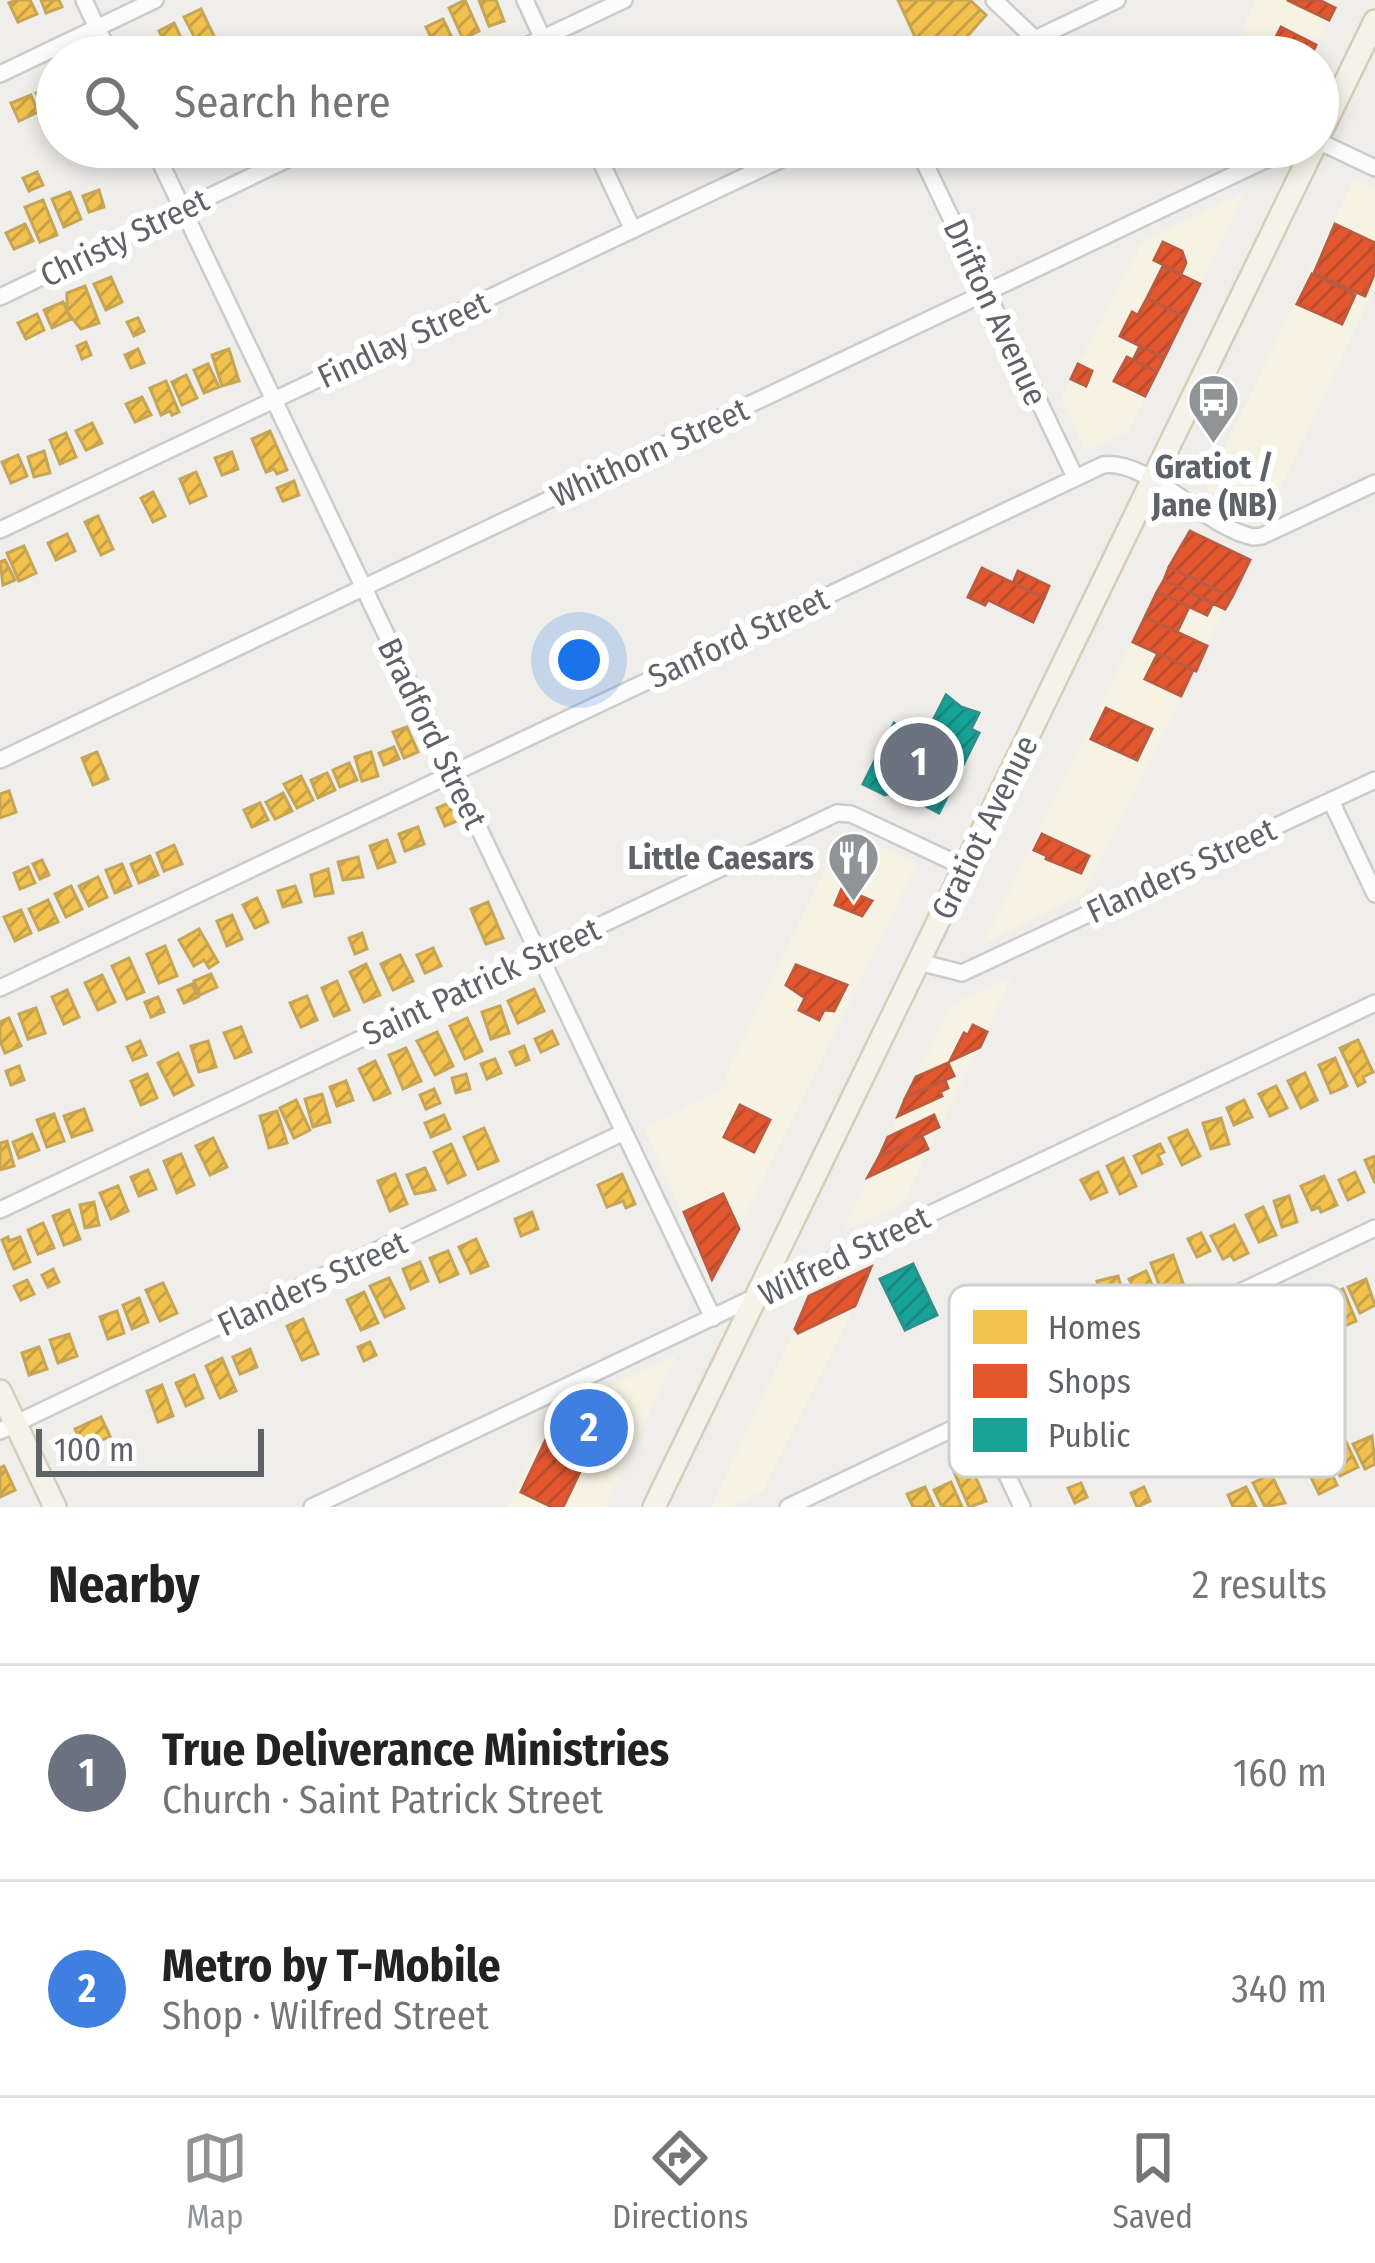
<!DOCTYPE html>
<html lang="en">
<head>
<meta charset="utf-8">
<style>
	:root { --surface:#fff; --page:#f6f6f6; --text:#222; --muted:#767676; --line:#e0e0e0; --accent:#919496 }
	body { margin:0; font-family:"Fira Sans Condensed",sans-serif; background:var(--page); color:var(--text) }
	.scale { position:absolute; left:36px; bottom:30px; width:228px; box-sizing:border-box; padding-left:12px; border:6px solid #5f6368; border-top:0; font-size:33px; line-height:42px; white-space:nowrap; color:#5f6368; -webkit-text-stroke:9px #fff; paint-order:stroke }
	.you { position:absolute; left:579px; top:660px; width:42px; height:42px; margin:-30px; border:9px solid #fff; border-radius:50%; background:#1a73e8; box-shadow:0 0 0 18px #1a73e833 }
	.badge { display:grid; place-items:center; width:78px; height:78px; border-radius:50%; background:var(--accent); color:#fff; font-size:39px; font-weight:700 }
	.pin { position:absolute; translate:-50% -50%; border:6px solid #fff; box-shadow:0 3px 12px #0006 }
	.list { margin:0; padding:0; list-style:none }
	h2 { display:flex; justify-content:space-between; align-items:center; height:156px; margin:0; padding:0 48px; font-size:51px }
	h2 small { font-size:39px; font-weight:400; color:var(--muted) }
	.list li { display:grid; grid-template-columns:78px 1fr auto; gap:36px; align-items:center; box-sizing:border-box; height:216px; padding:0 48px; border-top:3px solid var(--line) }
	.list b { display:block; font-size:45px; white-space:nowrap }
	.list p { margin:0; font-size:39px; white-space:nowrap; color:var(--muted) }
	.list em { font-size:39px; font-style:normal; color:var(--muted) }
	.icon { flex:none; width:66px; height:66px; fill:none; stroke:currentColor; stroke-width:2; stroke-linecap:round; stroke-linejoin:round }
	.map { position:relative; flex:none; width:1375px; height:1507px; overflow:hidden }
	.search { position:absolute; background:var(--surface); box-shadow:0 6px 18px #0003; left:36px; right:36px; top:36px; height:132px; display:flex; align-items:center; gap:30px; box-sizing:border-box; padding:0 42px; border-radius:66px; color:var(--muted); font-size:45px }
	.sheet { height:588px; background:var(--surface) }
	nav { display:flex; justify-content:space-around; align-items:center; box-sizing:border-box; height:168px; border-top:3px solid var(--line); background:var(--surface); font-size:33px; color:var(--muted) }
	nav a { display:grid; justify-items:center; gap:6px }
	nav .on { color:var(--accent) }
	.map>svg:first-child { display:block }
</style>
</head>
<body>
<div class="map">
<svg width="1375" height="1507" viewBox="0 0 1375 1507">
	<defs>
		<pattern id="homes-hatch" width="6" height="6" patternUnits="userSpaceOnUse" patternTransform="scale(3)"><rect width="6" height="6" fill="#f2c14e"/><path d="M-1 1l2-2M0 6l6-6M5 7l2-2" fill="none" stroke="#c7a045"/></pattern>
		<pattern id="shops-hatch" width="6" height="6" patternUnits="userSpaceOnUse" patternTransform="scale(3)"><rect width="6" height="6" fill="#e4572e"/><path d="M-1 1l2-2M0 6l6-6M5 7l2-2" fill="none" stroke="#bc4c2b"/></pattern>
		<pattern id="public-hatch" width="6" height="6" patternUnits="userSpaceOnUse" patternTransform="scale(3)"><rect width="6" height="6" fill="#17a398"/><path d="M-1 1l2-2M0 6l6-6M5 7l2-2" fill="none" stroke="#188880"/></pattern>
	</defs>
	<rect width="100%" height="100%" fill="#efeeea"/>
	<!-- commercial -->
	<path fill="#f7f3e4" d="M1256 0H1337L1310 57H1230Z
		M1354 179 1375 189V287L1272 506 1257 516 1205 489Z
		M1245 192 1129 431 1086 451 1061 398 1143 241Z
		M1188 529 1249 559 1115 831 1083 894 983 944Z
		M844 830 917 864 713 1282 644 1127 730 1086 726 1075Z
		M1012 977 903 1204 843 1231 952 1004Z
		M876 1264 762 1492 732 1507H711L813 1291Z
		M676 1355 605 1507H508L555 1411Z"/>
	<!-- homes -->
	<path fill="url(#homes-hatch)" stroke="#c6a556" stroke-width="3" d="M16 0H30L37 14 18 22 9 3Z
		M41 0H59L62 7 46 13Z
		M465 0 479 31 463 39 449 8Z
		M479 0H496L504 21 489 26Z
		M898 0H970L986 15 964 40 923 54Z
		M201 9 214 36 198 44 184 17Z
		M443 19 455 44 438 52 426 27Z
		M174 23 186 48 171 56 159 31Z
		M148 40 157 56 138 57 133 47Z
		M52 85 57 96V113L48 117 36 93Z
		M31 95 38 112 19 121 11 103Z
		M184 147H203L206 156 189 161Z
		M37 172 43 185 29 191 23 178Z
		M99 190 104 207 89 212 83 196Z
		M70 192 81 219 64 227 52 199Z
		M43 200 57 235 40 242 25 207Z
		M25 224 33 241 14 249 6 233Z
		M111 277 122 302 106 310 94 284Z
		M85 286 99 323 81 329 67 312V293Z
		M63 302 71 319 52 328 44 310Z
		M37 314 44 330 26 339 18 323Z
		M138 318 144 331 134 336 127 322Z
		M86 342 91 355 82 359 77 346Z
		M138 349 144 363 131 368 125 355Z
		M229 349 239 381 222 386 212 355Z
		M208 364 219 387 204 393 194 370Z
		M186 375 197 398 182 405 172 382Z
		M166 381 179 412 172 415 170 411 161 415 150 388Z
		M142 397 151 415 135 422 126 404Z
		M92 423 102 443 86 450 76 431Z
		M270 431 287 470 277 474 274 469 266 472 252 439Z
		M66 433 76 457 60 464 50 440Z
		M44 451 50 473 34 477 28 457Z
		M232 452 238 469 222 475 215 458Z
		M18 455 27 476 11 483 2 462Z
		M196 472 206 496 190 503 180 479Z
		M294 481 299 495 283 501 277 488Z
		M153 492 165 516 153 522 141 498Z
		M98 516 113 549 101 555 85 522Z
		M67 534 75 551 56 560 48 543Z
		M24 546 36 573 19 581 7 553Z
		M5 560 15 580 3 585 0 562Z
		M407 727 418 752 404 758 393 732Z
		M394 747 399 759 384 765 379 753Z
		M97 752 108 779 93 785 82 758Z
		M371 752 378 776 362 781 355 757Z
		M349 763 357 780 340 787 333 770Z
		M327 773 335 790 318 798 311 780Z
		M301 776 313 800 297 808 284 784Z
		M9 791 16 812 0 818V794Z
		M283 793 292 811 275 819 266 802Z
		M260 803 268 820 252 827 244 810Z
		M449 803 457 821 445 826 437 808Z
		M418 827 424 844 405 851 399 834Z
		M387 840 395 862 378 868 370 846Z
		M174 845 182 864 164 871 157 853Z
		M150 856 158 875 139 883 131 864Z
		M358 857 363 877 343 880 338 862Z
		M42 860 49 875 40 879 33 864Z
		M122 864 131 886 115 893 106 870Z
		M28 867 35 883 20 889 14 873Z
		M328 869 333 893 315 896 311 875Z
		M98 877 107 897 89 906 79 886Z
		M71 886 82 909 66 917 55 894Z
		M295 886 301 902 283 907 278 891Z
		M257 898 268 922 255 928 243 905Z
		M48 900 58 922 39 930 29 909Z
		M488 902 503 938 486 944 471 909Z
		M21 910 31 933 15 941 4 917Z
		M232 915 242 939 227 946 217 921Z
		M199 929 218 962 209 968 204 960 194 966 179 940Z
		M362 933 367 949 355 954 349 938Z
		M165 946 177 976 159 983 147 954Z
		M433 948 441 966 425 973 417 955Z
		M400 955 413 981 393 990 381 964Z
		M129 958 144 992 127 999 112 966Z
		M366 964 380 995 364 1002 350 972Z
		M211 974 217 987 200 995 194 981Z
		M102 975 115 1002 98 1010 85 983Z
		M337 981 349 1010 334 1016 322 988Z
		M192 984 198 997 184 1003 178 990Z
		M534 989 544 1011 518 1023 508 1001Z
		M67 990 79 1017 64 1024 52 997Z
		M307 996 317 1020 301 1027 290 1003Z
		M158 997 164 1012 151 1017 145 1002Z
		M500 1006 509 1033 491 1039 482 1012Z
		M36 1008 45 1033 28 1039 19 1014Z
		M9 1018 21 1046 5 1053 0 1041V1022Z
		M467 1018 482 1051 465 1059 450 1026Z
		M241 1027 251 1052 235 1058 224 1033Z
		M552 1031 558 1044 541 1052 535 1039Z
		M437 1032 453 1066 435 1075 417 1041Z
		M1358 1040 1373 1072 1363 1077 1365 1082 1358 1086 1340 1048Z
		M140 1041 146 1055 133 1060 127 1047Z
		M208 1041 216 1067 199 1072 191 1046Z
		M524 1046 529 1060 516 1065 510 1052Z
		M406 1048 421 1081 403 1089 389 1055Z
		M178 1053 193 1085 174 1095 158 1063Z
		M1335 1058 1347 1086 1331 1093 1319 1065Z
		M495 1059 501 1073 487 1079 481 1064Z
		M375 1061 390 1093 374 1100 359 1069Z
		M19 1066 24 1080 11 1085 6 1071Z
		M1305 1073 1317 1100 1301 1108 1288 1081Z
		M147 1074 157 1098 141 1105 131 1081Z
		M466 1074 470 1089 456 1093 452 1078Z
		M346 1081 353 1100 337 1106 330 1087Z
		M1276 1086 1287 1108 1270 1116 1259 1094Z
		M434 1089 440 1103 426 1109 420 1095Z
		M322 1094 330 1122 313 1127 305 1099Z
		M296 1100 310 1130 294 1138 280 1108Z
		M1244 1100 1252 1117 1234 1125 1227 1108Z
		M84 1109 92 1130 72 1137 64 1116Z
		M277 1111 287 1143 269 1148 260 1116Z
		M54 1114 64 1141 47 1147 37 1120Z
		M444 1115 450 1129 431 1137 425 1123Z
		M1221 1118 1229 1144 1211 1149 1203 1123Z
		M484 1128 498 1161 478 1169 464 1137Z
		M1187 1130 1200 1156 1182 1165 1169 1138Z
		M32 1134 39 1150 19 1158 13 1142Z
		M213 1138 227 1167 210 1175 196 1146Z
		M7 1141 14 1166 0 1170V1143Z
		M451 1144 465 1175 448 1183 434 1152Z
		M1160 1144 1164 1152 1158 1155 1162 1164 1142 1173 1134 1156Z
		M181 1154 194 1185 177 1193 164 1161Z
		M1375 1156V1183L1365 1160Z
		M1123 1158 1136 1186 1120 1194 1107 1166Z
		M425 1168 435 1190 415 1194 407 1175Z
		M148 1170 156 1189 139 1196 131 1177Z
		M1098 1172 1107 1192 1091 1199 1081 1180Z
		M1355 1172 1364 1192 1348 1200 1339 1180Z
		M395 1174 407 1204 390 1211 378 1181Z
		M622 1174 635 1204 626 1208 623 1201 607 1207 598 1185Z
		M1324 1176 1337 1205 1321 1212 1319 1207 1312 1210 1301 1186Z
		M118 1186 128 1211 111 1219 100 1193Z
		M1289 1196 1297 1222 1282 1227 1274 1201Z
		M94 1202 99 1225 85 1228 80 1205Z
		M1263 1207 1276 1235 1259 1242 1246 1215Z
		M69 1210 80 1239 64 1245 53 1216Z
		M532 1212 538 1229 521 1236 515 1219Z
		M43 1223 54 1248 38 1254 28 1230Z
		M1234 1225 1248 1253 1234 1260 1231 1255 1223 1259 1211 1236Z
		M1201 1233 1210 1251 1197 1257 1188 1239Z
		M8 1237 9 1241 20 1237 30 1262 14 1269 2 1240Z
		M476 1239 488 1266 471 1273 459 1247Z
		M448 1251 458 1274 440 1282 430 1258Z
		M1173 1255 1183 1283 1161 1290 1151 1263Z
		M420 1262 428 1281 411 1289 403 1269Z
		M53 1269 59 1282 48 1287 42 1275Z
		M1146 1271 1155 1291 1138 1299 1129 1279Z
		M1118 1276 1127 1308 1107 1314 1097 1281Z
		M389 1278 404 1308 385 1317 370 1286Z
		M1366 1279 1375 1305 1360 1313 1348 1287Z
		M27 1280 34 1294 21 1300 14 1286Z
		M163 1283 177 1313 160 1321 146 1290Z
		M1343 1289 1356 1321 1338 1329 1325 1297Z
		M364 1292 378 1323 361 1330 347 1300Z
		M139 1298 148 1322 132 1329 123 1305Z
		M117 1311 124 1333 108 1339 100 1317Z
		M303 1319 318 1354 302 1360 287 1326Z
		M69 1334 77 1356 58 1363 50 1340Z
		M370 1342 376 1355 364 1361 358 1347Z
		M39 1347 47 1369 29 1375 22 1353Z
		M250 1349 257 1367 240 1374 233 1357Z
		M222 1358 236 1391 220 1398 206 1366Z
		M194 1375 203 1398 186 1406 176 1383Z
		M162 1385 173 1416 158 1422 147 1391Z
		M101 1417 110 1436 84 1449 75 1429Z
		M1372 1436 1375 1464 1365 1469 1353 1444Z
		M1346 1442 1358 1467 1340 1476 1328 1451Z
		M1322 1453 1337 1485 1319 1494 1303 1461Z
		M4 1466 15 1490 0 1497V1468Z
		M971 1466 986 1501 969 1507 954 1472Z
		M1271 1474 1285 1503 1265 1507 1253 1483Z
		M951 1482 962 1507H942L934 1490Z
		M1081 1483 1087 1497 1075 1503 1068 1488Z
		M925 1487 934 1507H913L907 1494Z
		M1144 1487 1150 1501 1137 1507 1131 1493Z
		M1246 1487 1256 1507H1233L1228 1495Z"/>
	<!-- shops -->
	<path fill="url(#shops-hatch)" stroke="#bc5b3f" stroke-width="3" d="M1287 0H1319L1335 8 1329 20Z
		M1281 27 1316 45 1311 56 1275 39Z
		M1335 224 1375 243V272L1365 296 1314 273Z
		M1163 242 1182 251 1186 263 1181 274 1154 260Z
		M1163 266 1200 284 1184 317 1147 298Z
		M1312 274 1355 295 1342 324 1297 304Z
		M1147 298 1184 317 1164 358 1120 336 1132 312 1138 315Z
		M1140 346 1164 358 1157 372 1133 360Z
		M1127 357 1157 372 1145 396 1114 381Z
		M1078 364 1092 371 1086 386 1071 379Z
		M1190 531 1250 560 1232 597 1169 567Z
		M1169 567 1232 597 1225 609 1164 580Z
		M982 568 1044 598 1033 622 988 600 985 605 968 597Z
		M1018 571 1049 586 1044 598 1013 583Z
		M1164 580 1213 603 1207 615 1157 592Z
		M1157 592 1189 607 1177 632 1145 617Z
		M1145 617 1207 646 1196 671 1133 642Z
		M1158 653 1193 670 1181 696 1145 679Z
		M1106 708 1152 729 1137 760 1091 739Z
		M1042 834 1089 856 1081 873 1046 859 1047 856 1034 850Z
		M842 888 872 901 862 916 835 905Z
		M796 965 847 985 834 1011 824 1010 819 1020 799 1010 805 998 786 985Z
		M973 1025 987 1032 980 1047 950 1061 964 1033 968 1035Z
		M948 1063 954 1076 906 1097 916 1077Z
		M945 1080 948 1088 940 1092 942 1096 898 1116 906 1097Z
		M740 1105 770 1120 754 1152 724 1137Z
		M934 1115 939 1127 879 1157 888 1137Z
		M922 1136 928 1149 868 1177 879 1157Z
		M723 1194 739 1229 712 1279 684 1212Z
		M871 1267 855 1306 798 1333 795 1329 809 1296Z
		M575 1408 604 1422 563 1507H552L521 1492 556 1418 567 1424Z"/>
	<!-- public -->
	<path fill="url(#public-hatch)" stroke="#2d908a" stroke-width="3" d="M946 695 961 707 979 713 971 729 979 733 939 813 897 791 885 795 863 784 894 723 923 740Z
		M913 1264 937 1315 905 1330 880 1279Z"/>
	<g fill="none" stroke-linecap="round" stroke-linejoin="round">
		<defs>
			<path id="minor" d="M84 0 111 57
				M525 0 551 57
				M994 0 1035 39
				M503 57 624 0
				M997 57 1117 0
				M0 74 155 0
				M1318 141 1375 168
				M153 147 713 1318
				M594 147 633 230
				M917 147 1075 477
				M0 297 313 147
				M0 530 807 147
				M0 760 1263 161 1300 147
				M1331 801 1375 894
				M919 962 962 973 1375 780
				M0 988 1103 465C1147 458 1205 527 1253 537L1262 536 1375 483
				M0 1210 837 813 851 814 964 867
				M979 1415 1022 1507
				M0 1431 622 1133
				M312 1507 1375 1003
				M788 1507 1375 1228"/>
			<path id="major" d="M1318 138 1375 21
				M0 1391 55 1507
				M654 1507 1314 147"/>
		</defs>
		<!-- minor casing -->
		<use href="#minor" stroke="#cbcccc" stroke-width="20"/>
		<!-- major casing -->
		<use href="#major" stroke="#d7ceb8" stroke-width="26"/>
		<!-- minor -->
		<use href="#minor" stroke="#fdfcfc" stroke-width="15"/>
		<!-- major -->
		<use href="#major" stroke="#f4f2e9" stroke-width="21"/>
	</g>
	<!-- icons -->
	<defs>
		<symbol id="bus-pin" viewBox="-11 -11 22 30"><path d="M0 17L-7.5 6A9.5 9.5 0 1 1 7.5 6Z" fill="#919496" stroke="#fff"/><path d="M-5-6H5V4H4V6H2V4H-2V6H-4V4H-5ZM-3.5-4V0h7V-4ZM-3.5 1.2v1.5H-2V1.2ZM2 1.2v1.5H3.5V1.2Z" fill="#fff"/></symbol>
		<symbol id="restaurant-pin" viewBox="-11 -11 22 30"><path d="M0 17L-7.5 6A9.5 9.5 0 1 1 7.5 6Z" fill="#919496" stroke="#fff"/><path d="M-5-6h1v4h1v-4h1v4h1v-4h1v5L-1.5 .5V6h-2V.5L-5-1ZM5-6V6H3V1.5H1.5Q1.5-4 5-6Z" fill="#fff"/></symbol>
	</defs>
	<g fill-rule="evenodd">
		<use href="#bus-pin" x="1184" y="370" width="59" height="81"/>
		<use href="#restaurant-pin" x="824" y="828" width="59" height="81"/>
	</g>
	<g text-anchor="middle" stroke-width="12" stroke-linejoin="round" paint-order="stroke">
		<!-- street labels -->
		<g font-size="33" fill="#5f6368" stroke="#fff">
			<text transform="translate(124 237) rotate(-26)" y="12">Christy Street</text>
			<text transform="translate(996 312) rotate(65)" y="12">Drifton Avenue</text>
			<text transform="translate(403 339) rotate(-25)" y="12">Findlay Street</text>
			<text transform="translate(649 452) rotate(-25)" y="12">Whithorn Street</text>
			<text transform="translate(738 637) rotate(-25)" y="12">Sanford Street</text>
			<text transform="translate(433 733) rotate(64)" y="12">Bradford Street</text>
			<text transform="translate(984 827) rotate(-64)" y="12">Gratiot Avenue</text>
			<text transform="translate(1181 870) rotate(-25)" y="12">Flanders Street</text>
			<text transform="translate(481 981) rotate(-25)" y="12">Saint Patrick Street</text>
			<text transform="translate(844 1255) rotate(-26)" y="12">Wilfred Street</text>
			<text transform="translate(312 1283) rotate(-25)" y="12">Flanders Street</text>
		</g>
		<!-- poi labels -->
		<g font-size="33" font-weight="bold" fill="#5f6368" stroke="#fff">
			<text x="1214" y="478">Gratiot /<tspan x="1214" dy="38">Jane (NB)</tspan></text>
			<text x="814" y="869" text-anchor="end">Little Caesars</text>
		</g>
	</g>
	<!-- legend -->
	<rect x="949" y="1285" width="396" height="192" rx="18" fill="#fff" stroke="#cfd0d2" stroke-width="3"/>
	<rect x="973" y="1310" width="54" height="34" fill="#f2c14e"/>
	<rect x="973" y="1364" width="54" height="34" fill="#e4572e"/>
	<rect x="973" y="1418" width="54" height="34" fill="#17a398"/>
	<g font-size="33" fill="#5f6368">
		<text x="1048" y="1339">Homes</text>
		<text x="1048" y="1393">Shops</text>
		<text x="1048" y="1447">Public</text>
	</g>
</svg>
<div class="scale">100 m</div>
<div class="you"></div>
<div class="pin badge" style="left:919px;top:762px;background:#6b7280">1</div>
<div class="pin badge" style="left:589px;top:1428px;background:#3f7fe0">2</div>
<div class="search"><svg class="icon" aria-label="search" viewBox="0 0 24 24"><circle cx="10" cy="10" r="6"/><path d="M15 15l6 6"/></svg>Search here</div>
</div>
<section class="sheet">
<h2>Nearby<small>2 results</small></h2>
<ul class="list">
<li><span class="badge" style="background:#6b7280">1</span><div><b>True Deliverance Ministries</b><p>Church · Saint Patrick Street</p></div><em>160 m</em></li>
<li><span class="badge" style="background:#3f7fe0">2</span><div><b>Metro by T-Mobile</b><p>Shop · Wilfred Street</p></div><em>340 m</em></li>
</ul>
</section>
<nav>
<a class="on"><svg class="icon" aria-label="map" viewBox="0 0 24 24"><path d="M3 6l6-2 6 2 6-2v14l-6 2-6-2-6 2zM9 4v14M15 6v14"/></svg>Map</a>
<a><svg class="icon" aria-label="directions" viewBox="0 0 24 24"><path d="M12 3l9 9-9 9-9-9zM9 14v-3h6M13 9l2 2-2 2"/></svg>Directions</a>
<a><svg class="icon" aria-label="saved" viewBox="0 0 24 24"><path d="M7 4h10v16l-5-4-5 4z"/></svg>Saved</a>
</nav>
</body>
</html>
